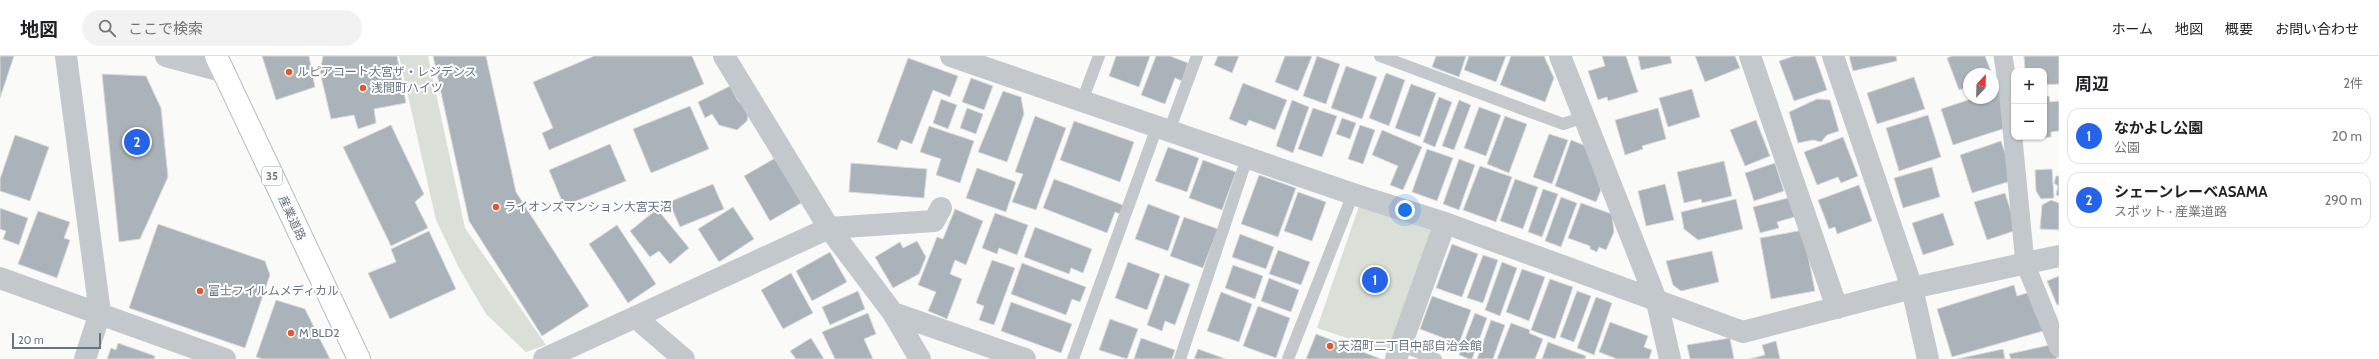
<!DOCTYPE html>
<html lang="ja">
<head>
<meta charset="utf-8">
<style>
	:root { --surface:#fff; --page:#f2f2f2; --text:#202124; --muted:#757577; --line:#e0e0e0; --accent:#2563eb }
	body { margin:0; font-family:Cabin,"Noto Sans JP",sans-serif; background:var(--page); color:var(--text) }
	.controls { position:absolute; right:12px; top:12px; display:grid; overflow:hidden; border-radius:8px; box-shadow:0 1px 3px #0004 }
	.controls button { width:36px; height:36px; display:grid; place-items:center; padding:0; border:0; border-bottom:1px solid var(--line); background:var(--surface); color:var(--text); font:20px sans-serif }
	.compass { position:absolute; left:1963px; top:12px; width:36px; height:36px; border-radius:50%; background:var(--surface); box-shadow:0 1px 3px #0004; rotate:22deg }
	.scale { position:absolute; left:12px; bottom:10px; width:89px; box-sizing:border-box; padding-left:4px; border:2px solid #657683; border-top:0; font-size:11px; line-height:14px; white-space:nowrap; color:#657683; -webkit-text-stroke:3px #fff; paint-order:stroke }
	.you { position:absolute; left:1405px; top:154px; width:14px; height:14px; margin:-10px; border:3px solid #fff; border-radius:50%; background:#1a73e8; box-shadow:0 0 0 6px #1a73e833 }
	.badge { display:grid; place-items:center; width:26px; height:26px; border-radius:50%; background:var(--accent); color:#fff; font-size:13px; font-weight:700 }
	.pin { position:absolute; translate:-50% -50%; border:2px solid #fff; box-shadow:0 1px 4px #0006 }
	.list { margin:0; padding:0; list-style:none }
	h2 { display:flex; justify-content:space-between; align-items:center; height:52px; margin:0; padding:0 16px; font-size:17px }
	h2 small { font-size:13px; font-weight:400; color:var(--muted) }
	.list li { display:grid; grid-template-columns:26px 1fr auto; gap:12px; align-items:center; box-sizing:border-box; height:56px; margin:0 8px 8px; padding:0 8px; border:1px solid var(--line); border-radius:12px }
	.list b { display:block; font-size:15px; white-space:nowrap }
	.list p { margin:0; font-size:13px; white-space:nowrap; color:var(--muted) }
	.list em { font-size:13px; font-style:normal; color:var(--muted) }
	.icon { flex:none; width:22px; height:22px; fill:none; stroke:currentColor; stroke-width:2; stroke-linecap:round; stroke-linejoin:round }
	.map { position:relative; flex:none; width:2059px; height:303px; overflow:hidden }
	header { display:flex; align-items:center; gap:24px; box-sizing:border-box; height:56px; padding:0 20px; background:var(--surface); border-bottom:1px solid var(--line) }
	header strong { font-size:19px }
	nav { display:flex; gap:22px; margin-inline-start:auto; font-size:14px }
	.search { width:280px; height:36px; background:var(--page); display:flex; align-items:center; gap:10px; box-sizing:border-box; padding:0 14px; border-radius:22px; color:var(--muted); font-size:15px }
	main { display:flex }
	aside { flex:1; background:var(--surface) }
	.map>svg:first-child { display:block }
</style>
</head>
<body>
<header>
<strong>地図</strong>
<div class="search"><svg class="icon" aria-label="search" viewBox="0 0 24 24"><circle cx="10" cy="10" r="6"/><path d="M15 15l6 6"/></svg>ここで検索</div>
<nav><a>ホーム</a><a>地図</a><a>概要</a><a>お問い合わせ</a></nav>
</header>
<main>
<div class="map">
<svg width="2059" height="303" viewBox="0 0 2059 303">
	<rect width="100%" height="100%" fill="#fafaf8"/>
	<!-- green -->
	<path fill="#dadfd7" d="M399 0H428L465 172 546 289 526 296 486 258 459 212 436 164Z
		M1359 150 1433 175 1388 296 1317 272Z"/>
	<!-- building -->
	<path fill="#aab3b9" stroke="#dcdcda" d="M0 0H14L0 42Z
		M262 0H309L315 31 276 44Z
		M323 0H397L406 47 374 53 376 67 358 73 354 59 331 63 320 16Z
		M433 0H486L516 136 589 250 542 280 469 165Z
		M594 0H692L704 28 549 94 542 77 553 72 533 26Z
		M1116 0H1150L1139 31 1109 20Z
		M1156 0H1170L1188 7 1182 25 1175 22 1165 48 1141 39Z
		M1218 0H1239L1232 17 1214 9Z
		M1285 0H1312L1298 35 1275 26Z
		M1317 0 1340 8 1326 48 1303 40Z
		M1436 0H1466L1459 21 1432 11Z
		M1469 0H1506L1496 26 1464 14Z
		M1511 0H1544L1554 22 1545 46 1500 29Z
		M1602 0H1626L1638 36 1608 45 1607 41 1598 44 1588 15 1605 10Z
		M1638 0H1670L1672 7 1641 14Z
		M1695 0H1735L1740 12 1705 26Z
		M1794 0H1815L1827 34 1794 45 1779 5Z
		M1849 0H1896L1897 5 1853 15Z
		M1952 0H1985L1992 18H1969V31L1959 34 1947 2Z
		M2024 0H2059V28L2044 29V15H2025Z
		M908 2 958 20 950 41 933 34 912 88 901 84 897 94 877 86Z
		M1346 10 1377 21 1362 63 1331 52Z
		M1386 17 1405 24 1389 70 1369 62Z
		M102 18 146 20 161 52 168 121 140 183 119 186Z
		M1914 21 1925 53 1877 68 1867 37Z
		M971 22 993 30 984 54 962 46Z
		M1243 27 1287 44 1275 74 1249 64 1246 70 1229 63Z
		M1411 28 1436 37 1420 81 1395 72Z
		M730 30 738 45 749 55 747 65 737 74 719 69 712 58 705 62 698 46Z
		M1692 33 1700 61 1668 71 1659 42Z
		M2000 34 2012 70 1953 89 1941 53 1974 42H1993V36Z
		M1003 35 1021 41 1024 58 1007 106 978 96Z
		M2044 40H2049L2050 46 2059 45V75L2051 76V81L2035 83V81H2044Z
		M1439 41 1452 46 1435 91 1423 86Z
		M941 43 957 49 948 73 933 67Z
		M1817 43 1830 44 1839 75 1827 79 1821 86 1813 84 1798 87 1789 56Z
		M1292 44 1309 51 1293 97 1276 90Z
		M1459 44 1471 49 1454 94 1442 90Z
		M690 50 709 93 651 117 633 73Z
		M1479 51 1501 59 1486 100 1464 92Z
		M967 52 983 58 976 78 960 72Z
		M1313 52 1337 60 1322 101 1298 93Z
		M1658 52 1666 83 1642 90 1643 93 1625 99 1615 64Z
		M1928 59 1941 101 1899 115 1886 72Z
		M1035 60 1066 72 1036 154 1012 146 1023 118 1015 116Z
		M1505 60 1527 68 1509 117 1487 108Z
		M1342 62 1356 67 1350 83 1336 78Z
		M1756 64 1770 100 1745 110 1730 74Z
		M1074 65 1134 86 1120 126 1060 104Z
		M391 69 424 138 415 146 428 172 391 190 343 91Z
		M1360 69 1375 74 1363 108 1348 103Z
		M929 70 974 85 960 127 936 119 941 103 920 96Z
		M1382 74 1422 91 1403 134 1390 129 1398 110 1372 99Z
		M1549 78 1568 84 1552 128 1533 121Z
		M15 79 49 91 30 145 0 135V123Z
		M1843 81 1858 120 1841 127 1838 121 1817 129 1804 96Z
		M1571 84 1586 90 1601 134 1596 146 1555 130Z
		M2001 85 2014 124 1972 137 1960 99Z
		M610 88 626 125 564 150 549 114Z
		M1168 91 1199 102 1187 136 1155 125Z
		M1427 93 1453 102 1437 145 1412 136Z
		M777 101 803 146 770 165 744 120Z
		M1459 103 1475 109 1459 154 1443 148Z
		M1203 104 1236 116 1222 154 1189 142Z
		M1724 105 1732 140 1702 147 1701 143 1684 147 1677 116Z
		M851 107 927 113 924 142 849 136Z
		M1775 107 1784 135 1754 145 1745 117Z
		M1480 110 1512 121 1496 166 1463 154Z
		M1932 111 1940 141 1903 152 1894 122Z
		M977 112 1016 126 1006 156 966 142Z
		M2052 113 2054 142 2041 143 2036 135 2035 114Z
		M1259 119 1296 132 1278 181 1241 168Z
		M2056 120H2059V140L2056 139 2058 130 2054 127Z
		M1054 123 1123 149 1120 158 1115 156 1107 177 1043 152Z
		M1515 123 1538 131 1523 173 1500 165Z
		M713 128 724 153 680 171 669 146Z
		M1665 128 1674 164 1646 170 1638 135Z
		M1859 129 1872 165 1837 178 1835 171 1829 173 1818 144Z
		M1543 133 1558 138 1542 181 1528 176Z
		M1298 136 1326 146 1312 185 1284 175Z
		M2005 137 2017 174 1987 184 1974 146Z
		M1561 141 1577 147 1561 191 1545 185Z
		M1792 141 1798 160 1777 166 1779 172 1760 177 1753 151Z
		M1736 143 1743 173 1698 184 1684 173 1681 156Z
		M2051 144 2059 147V174L2040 173 2042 149Z
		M1581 147 1612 158 1614 176 1606 194 1599 191 1597 196 1590 193V190L1568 182Z
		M1148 148 1180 160 1168 195 1135 183Z
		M733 151 754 183 719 206 698 173Z
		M0 152 28 162 19 189 3 183 6 175 0 173Z
		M657 153 689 192 670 208 659 195 650 201 630 175Z
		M955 153 983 165 966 209 955 204 950 218 962 223 947 263 928 255 936 236 918 229 937 181 943 183Z
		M38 155 70 166 64 182 70 184 57 222 18 208Z
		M995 157 1028 169 1017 199 999 192 997 198 982 192Z
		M1943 157 1954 189 1923 199 1912 167Z
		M1184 161 1218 173 1203 212 1170 200Z
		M158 168 265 205 270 219 245 292 129 252Z
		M617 169 656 228 628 247 589 188Z
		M1035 171 1092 193 1083 217 1071 212 1069 218 1024 201Z
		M1803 174 1815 235 1771 243 1760 182Z
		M429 175 456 233 390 263 368 217 396 206 391 193Z
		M1240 178 1274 191 1266 213 1232 201Z
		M917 185 926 201 919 218 893 232 875 201 900 186 903 192Z
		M1452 188 1478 198 1462 241 1436 232Z
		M1278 194 1310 206 1301 229 1269 218Z
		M1712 195 1719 226 1681 235 1673 229 1666 205Z
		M830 196 847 226 812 245 796 215Z
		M1483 199 1498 204 1483 247 1467 242Z
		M992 204 1015 212 994 269 979 264 984 250 976 247Z
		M1128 206 1160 218 1147 254 1115 242Z
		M1502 206 1517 212 1500 260 1485 254Z
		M1022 207 1086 231 1080 246 1072 243 1066 259 1011 238Z
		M1233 209 1263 220 1255 243 1225 232Z
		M1522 213 1545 221 1529 265 1506 256Z
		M791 217 813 257 783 273 761 234Z
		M1165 219 1190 228 1175 269 1165 265 1162 275 1147 269Z
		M2059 220V249H2057L2047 225Z
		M1269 222 1299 234 1291 256 1261 245Z
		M1550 223 1573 231 1555 283 1531 274Z
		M2014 229 2017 240 2030 236 2043 275 1952 301 1937 253Z
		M858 235 865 253 830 269 822 251Z
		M1577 235 1591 240 1574 286 1560 281Z
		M1221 236 1252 248 1239 286 1207 275Z
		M1432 240 1471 254 1459 288 1420 273Z
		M1596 241 1612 247 1594 299 1577 292Z
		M276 244 305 253 330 303H263L256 301Z
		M1011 246 1072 268 1061 297 1001 275Z
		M1258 250 1290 262 1276 302 1243 290Z
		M868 257 876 278 864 283 873 303H835L822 276Z
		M1475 257 1487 262 1472 303H1469L1459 299Z
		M1110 263 1138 273 1127 303 1099 294Z
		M1491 264 1505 269 1493 303H1477Z
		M1610 266 1648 280 1644 291 1652 294 1649 303H1617L1599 296Z
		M1511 267 1530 274 1529 277 1543 283 1535 303H1497Z
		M1316 278 1381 303H1306Z
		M811 282 824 303H796L790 295Z
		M1141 282 1175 294 1172 303H1134Z
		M1730 282 1734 303H1690L1687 289Z
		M1776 285 1780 303H1749L1765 299 1762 289Z
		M1548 286 1586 300 1585 303H1542Z
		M118 287 155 300 154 303H107L111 292 116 294Z
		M2054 288 2057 303H2011L2009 298Z
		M1198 293 1226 303H1194Z
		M2003 293 2005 303H1957Z"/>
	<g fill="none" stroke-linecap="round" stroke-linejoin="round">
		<defs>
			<path id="primary" d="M216 0 359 303"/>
		</defs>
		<!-- primary casing -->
		<use href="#primary" stroke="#b5babe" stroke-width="24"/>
		<!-- service -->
		<path stroke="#c3c8cc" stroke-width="12" d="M1380 0 1563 68 1584 61
			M1082 45 1099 0
			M1169 75 1197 0
			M1401 290 1436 303
			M1073 303 1157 71
			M1180 303 1247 102
			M1288 303 1353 138"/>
		<!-- pedestrian -->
		<path stroke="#c3c8cc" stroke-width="19" d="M2003 0 2008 32 2025 207 2059 292"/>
		<!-- minor -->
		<path stroke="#c3c8cc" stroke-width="22" d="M66 0 100 257 85 303
			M166 0 222 15
			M724 0 829 172 893 257 920 303
			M951 0 1353 138 1445 167 1743 276 1912 232 2059 200
			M1560 0 1657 246 1670 303
			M1750 0 1837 252
			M1833 0 1912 232 1928 303
			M0 222 225 303
			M893 257 1025 303
			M635 261 684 303
			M544 303 829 172 934 165 941 152
			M1396 303 1445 167"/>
		<!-- primary -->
		<use href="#primary" stroke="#fff" stroke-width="22"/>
	</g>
	<!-- markers -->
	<g fill="#e4572e" stroke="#fff" stroke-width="1.5">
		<circle cx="289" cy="16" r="4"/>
		<circle cx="363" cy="32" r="4"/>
		<circle cx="496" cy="151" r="4"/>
		<circle cx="200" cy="235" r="4"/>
		<circle cx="291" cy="277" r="4"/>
		<circle cx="1330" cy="290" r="4"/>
	</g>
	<g text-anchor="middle" stroke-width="4" stroke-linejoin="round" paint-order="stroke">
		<!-- shield labels -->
		<rect fill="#fff" stroke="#939fa8" stroke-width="1" x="262" y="111" width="20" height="18" rx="3"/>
		<g font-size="11" font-weight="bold" fill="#657683">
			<text x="272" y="124">35</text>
		</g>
		<!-- poi labels -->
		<g font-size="12" fill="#657683" stroke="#fff" text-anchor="start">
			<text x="297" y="20">ルピアコート大宮ザ・レジデンス</text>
			<text x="371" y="36">浅間町ハイツ</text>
			<text x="504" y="155">ライオンズマンション大宮天沼</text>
			<text x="208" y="239">富士フイルムメディカル</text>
			<text x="299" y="281">M BLD2</text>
			<text x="1338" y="294">天沼町二丁目中部自治会館</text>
		</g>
		<!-- street labels -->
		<g font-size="12" fill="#657683" stroke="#fff">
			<text transform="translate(292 162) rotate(65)" y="4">産業道路</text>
		</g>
	</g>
</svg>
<div class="controls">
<button>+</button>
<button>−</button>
</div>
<svg class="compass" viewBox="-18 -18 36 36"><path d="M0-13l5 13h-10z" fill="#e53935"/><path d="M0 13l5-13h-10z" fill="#757577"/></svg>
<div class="scale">20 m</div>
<div class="you"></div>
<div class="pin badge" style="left:1375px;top:224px">1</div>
<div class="pin badge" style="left:137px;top:86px">2</div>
</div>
<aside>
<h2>周辺<small>2件</small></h2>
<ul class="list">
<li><span class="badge">1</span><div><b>なかよし公園</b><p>公園</p></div><em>20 m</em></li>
<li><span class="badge">2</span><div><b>シェーンレーベASAMA</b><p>スポット · 産業道路</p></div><em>290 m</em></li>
</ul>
</aside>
</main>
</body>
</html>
